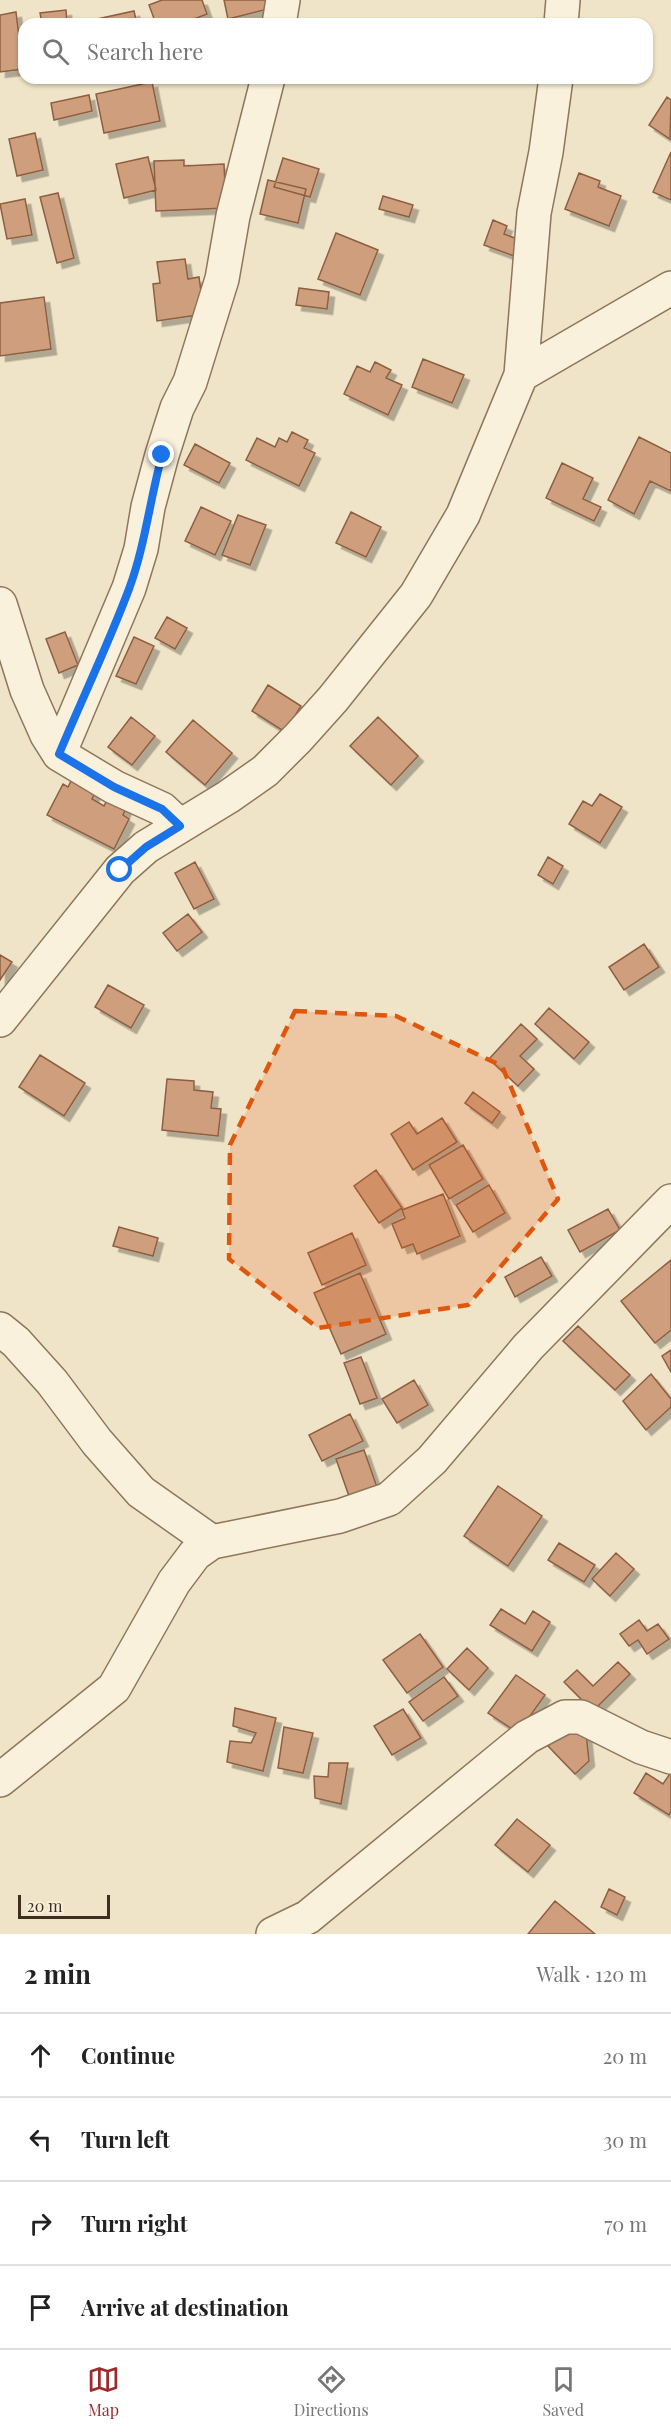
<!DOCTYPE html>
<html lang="en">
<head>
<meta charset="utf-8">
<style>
	:root { --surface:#fff; --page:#f2f2f2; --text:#222; --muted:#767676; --line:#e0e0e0; --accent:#9e2a2b }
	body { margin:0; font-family:"Playfair Display",serif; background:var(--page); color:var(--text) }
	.scale { position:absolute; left:18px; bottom:15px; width:92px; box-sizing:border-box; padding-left:6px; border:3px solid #3d2e20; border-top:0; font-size:16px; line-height:21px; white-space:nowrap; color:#3d2e20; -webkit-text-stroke:4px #f7eed8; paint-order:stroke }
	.stop { position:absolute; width:18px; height:18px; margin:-14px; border:4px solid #1a73e8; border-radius:50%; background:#fff }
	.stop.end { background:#1a73e8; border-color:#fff; box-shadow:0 2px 6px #0008 }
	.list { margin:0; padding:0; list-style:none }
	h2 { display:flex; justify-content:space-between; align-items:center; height:78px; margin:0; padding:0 24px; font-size:26px }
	h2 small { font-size:20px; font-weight:400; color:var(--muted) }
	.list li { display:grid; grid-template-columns:39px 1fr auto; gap:18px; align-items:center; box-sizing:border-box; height:84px; padding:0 24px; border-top:2px solid var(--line) }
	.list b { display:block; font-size:22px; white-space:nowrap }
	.list em { font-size:20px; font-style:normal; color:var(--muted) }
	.icon { flex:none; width:33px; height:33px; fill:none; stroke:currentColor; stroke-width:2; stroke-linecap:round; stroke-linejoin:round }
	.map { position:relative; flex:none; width:671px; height:1934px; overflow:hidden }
	.search { position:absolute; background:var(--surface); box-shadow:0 2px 4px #0004; left:18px; right:18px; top:18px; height:66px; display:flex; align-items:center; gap:15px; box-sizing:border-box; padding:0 21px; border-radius:18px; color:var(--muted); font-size:22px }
	.sheet { height:414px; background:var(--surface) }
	nav { display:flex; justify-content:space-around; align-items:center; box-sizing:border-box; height:84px; border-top:2px solid var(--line); background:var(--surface); font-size:16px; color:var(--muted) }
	nav a { display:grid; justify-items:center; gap:3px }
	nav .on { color:var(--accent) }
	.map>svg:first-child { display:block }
</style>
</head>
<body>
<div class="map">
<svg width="671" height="1934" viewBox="0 0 671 1934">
	<defs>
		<filter id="shadow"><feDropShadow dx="5.5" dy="5.5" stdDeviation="0" flood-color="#0004"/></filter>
	</defs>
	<rect width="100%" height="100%" fill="#f0e4c8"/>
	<!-- building -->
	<path fill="#cf9f7d" stroke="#8d5f41" stroke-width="1.5" filter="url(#shadow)" d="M162 0H202L207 14 181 24H156L149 5Z
		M224 0H274L276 7 228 19Z
		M66 10 67 24H42L40 13Z
		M134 11 137 24H80L79 23Z
		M16 12 19 37 24 36 23 69 0 72V15Z
		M152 82 160 121 104 133 96 94Z
		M89 95 92 111 54 120 51 103Z
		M667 97 671 100 670 139 649 125Z
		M35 133 43 170 17 176 9 139Z
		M671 152V200L653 192Z
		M148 157 156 190 124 198 116 164Z
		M283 158 319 169 310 197 274 187Z
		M184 160V166L224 164 226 208 156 211 154 161Z
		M579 173 600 181 598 187 621 196 609 226 565 209Z
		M268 180 306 189 298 223 260 214Z
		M58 193 74 258 57 263 40 197Z
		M383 196 413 205 409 217 379 209Z
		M25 199 32 235 7 239 0 204Z
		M493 220 507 226 504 234 520 240 514 256 484 245Z
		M336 233 378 250 360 295 318 279Z
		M185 259 188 279 199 277 204 314 157 321 153 284 160 283 157 262Z
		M299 288 329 292 327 309 296 305Z
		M44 297 51 349 0 356V303Z
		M423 359 464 375 452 403 412 387Z
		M375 362 391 370 386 378 402 385 388 415 344 394 357 366 370 372Z
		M292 432 308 440 304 448 315 453 299 486 246 460 257 438 275 447 279 438 287 442Z
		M639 437 671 453V491L650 481 634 514 608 500Z
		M195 444 230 463 219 483 184 465Z
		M562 463 593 478 583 499 601 507 594 521 546 498Z
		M201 507 231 521 215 555 185 541Z
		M351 512 381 527 366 557 336 543Z
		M238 515 266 525 250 565 222 555Z
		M167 617 187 628 175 649 155 638Z
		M65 632 78 665 59 673 46 639Z
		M134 637 154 646 136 684 116 676Z
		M268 685 301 706 285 732 252 711Z
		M131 717 155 736 132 765 108 747Z
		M378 717 418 756 391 785 350 746Z
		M193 720 232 753 205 785 166 752Z
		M74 775 98 787 92 799 104 806 110 794 128 804 123 815 129 819 114 849 47 815 63 784 68 787Z
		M600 794 622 807 600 843 569 824 583 801 592 806Z
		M548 857 563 866 553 884 538 875Z
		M195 862 214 899 194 909 175 873Z
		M188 914 202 932 177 951 163 933Z
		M644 944 659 967 624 990 609 967Z
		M0 955 12 962 0 980Z
		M108 985 144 1005 131 1028 95 1007Z
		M549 1008 589 1042 574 1059 535 1024Z
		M521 1024 537 1039 520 1056 534 1069 518 1086 489 1059Z
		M40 1055 85 1083 64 1116 19 1087Z
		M167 1079 194 1081V1090L213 1092 211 1108 221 1109 218 1136 162 1130Z
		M473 1092 500 1112 492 1123 465 1103Z
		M442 1118 457 1142 413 1170 391 1134 409 1122 417 1134Z
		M463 1145 483 1179 449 1199 429 1165Z
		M376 1170 402 1208 379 1223 354 1186Z
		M489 1185 505 1213 473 1232 456 1205Z
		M443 1194 460 1236 417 1254 413 1244 402 1248 392 1224 405 1218 402 1210Z
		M608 1209 620 1230 580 1252 568 1230Z
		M119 1227 158 1238 153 1256 113 1246Z
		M352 1233 366 1265 322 1285 308 1253Z
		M541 1257 552 1276 515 1297 505 1277Z
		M671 1260V1330L655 1343 621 1301Z
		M360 1273 386 1334 341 1354 314 1293Z
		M578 1326 630 1375 615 1390 563 1341Z
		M671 1350V1372L662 1356Z
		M361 1357 377 1398 360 1404 344 1363Z
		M651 1374 671 1399V1407L646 1430 623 1401Z
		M414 1380 428 1405 397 1423 382 1399Z
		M350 1414 363 1441 322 1461 309 1435Z
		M364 1450 378 1490 350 1499 336 1459Z
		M498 1486 542 1516 508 1566 464 1536Z
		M559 1543 595 1565 584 1582 548 1560Z
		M616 1553 634 1569 610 1596 592 1579Z
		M501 1609 525 1624 533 1611 550 1622 532 1651 490 1625Z
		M639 1620 647 1631 658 1624 669 1639 647 1654 638 1640 629 1646 620 1634Z
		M420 1634 443 1667 407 1693 383 1660Z
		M467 1648 488 1668 469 1690 447 1669Z
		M618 1662 630 1674 593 1711 564 1682 577 1670 593 1686Z
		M516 1675 545 1695 518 1733 488 1713Z
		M444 1677 458 1696 423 1721 409 1702Z
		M235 1708 276 1718 263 1771 227 1762 230 1741 251 1743 256 1733 233 1726Z
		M403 1709 421 1738 392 1755 374 1726Z
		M570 1723 586 1733 589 1761 575 1774 548 1746Z
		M284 1727 313 1733 303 1773 278 1768Z
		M329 1763H348L341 1804 315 1798 314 1776 328 1777Z
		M671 1772V1811L669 1815 634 1793 646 1773 663 1784Z
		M517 1819 550 1845 528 1872 495 1845Z
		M609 1889 625 1897 617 1915 601 1907Z
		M555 1901 595 1934H528Z"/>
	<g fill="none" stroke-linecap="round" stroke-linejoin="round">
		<defs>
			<path id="minor" d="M279 24 283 0
				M561 24 563 0
				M521 375 671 288
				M0 604 27 690 47 735 59 754 114 787 162 809 180 826
				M59 754 129 588 141 549 148 507 162 455 177 408 190 382 222 279 233 216 268 78
				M0 1020 120 870 146 847 228 797 265 771 298 738 333 699 416 595 463 515 521 375 534 213 546 152 556 78
				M0 1329 16 1342 52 1382 97 1442 141 1492 212 1542
				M0 1780 114 1688 174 1582 195 1554 212 1542 340 1516 389 1499 432 1460 528 1347 671 1201
				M273 1934 308 1917 527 1737 565 1717H581L641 1747 671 1757"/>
		</defs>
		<!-- minor casing -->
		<use href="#minor" stroke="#8d765c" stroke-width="36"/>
		<!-- minor -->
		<use href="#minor" stroke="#faf1dc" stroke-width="33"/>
	</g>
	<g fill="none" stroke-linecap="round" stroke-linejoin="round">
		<!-- route -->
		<path stroke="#1a73e8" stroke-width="8" d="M120 870 146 847 180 826 162 809 114 787 59 754C82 699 108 645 129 589 145 546 150 499 162 455"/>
	</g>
	<!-- marked area -->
	<path fill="#df570d" fill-opacity="0.2" stroke="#df570d" stroke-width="4.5" stroke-dasharray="12 8" stroke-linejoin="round" d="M295 1011 396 1016 502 1066 558 1199 468 1305 318 1328 229 1259 230 1145Z"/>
</svg>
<div class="scale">20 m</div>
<div class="stop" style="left:120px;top:870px"></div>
<div class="stop end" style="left:162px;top:455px"></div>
<div class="search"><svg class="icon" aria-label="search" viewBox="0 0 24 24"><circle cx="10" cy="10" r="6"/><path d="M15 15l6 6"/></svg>Search here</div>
</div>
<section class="sheet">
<h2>2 min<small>Walk · 120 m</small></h2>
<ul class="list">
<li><svg class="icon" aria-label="ahead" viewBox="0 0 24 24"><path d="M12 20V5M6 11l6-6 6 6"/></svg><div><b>Continue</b></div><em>20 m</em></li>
<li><svg class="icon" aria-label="left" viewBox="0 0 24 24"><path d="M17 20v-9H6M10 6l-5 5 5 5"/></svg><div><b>Turn left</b></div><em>30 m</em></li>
<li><svg class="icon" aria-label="right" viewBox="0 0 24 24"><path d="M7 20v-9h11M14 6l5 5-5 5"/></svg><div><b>Turn right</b></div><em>70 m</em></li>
<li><svg class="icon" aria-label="arrive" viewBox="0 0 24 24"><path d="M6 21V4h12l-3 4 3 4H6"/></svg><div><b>Arrive at destination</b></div></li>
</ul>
</section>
<nav>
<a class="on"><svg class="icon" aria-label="map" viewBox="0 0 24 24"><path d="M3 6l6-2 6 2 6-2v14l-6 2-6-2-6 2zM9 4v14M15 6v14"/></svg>Map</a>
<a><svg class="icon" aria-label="directions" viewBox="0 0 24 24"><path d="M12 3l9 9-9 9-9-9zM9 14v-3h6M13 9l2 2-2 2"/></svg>Directions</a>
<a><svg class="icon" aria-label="saved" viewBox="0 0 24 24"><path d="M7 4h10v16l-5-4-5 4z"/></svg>Saved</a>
</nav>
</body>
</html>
